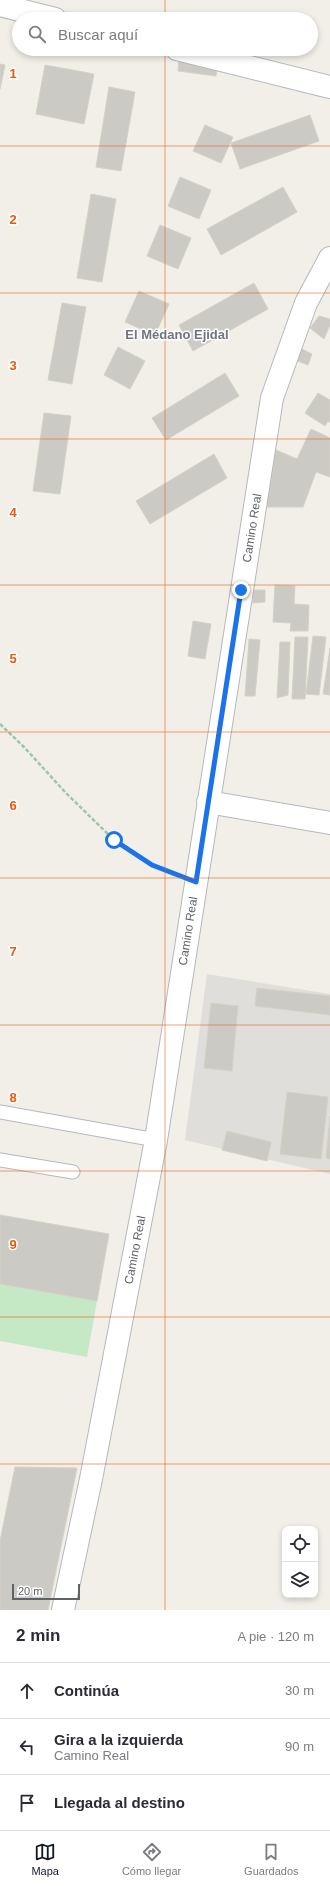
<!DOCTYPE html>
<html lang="es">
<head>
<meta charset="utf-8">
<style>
	:root { --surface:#fff; --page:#f2f2f3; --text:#2b2b33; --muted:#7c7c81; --line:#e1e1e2; --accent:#111827 }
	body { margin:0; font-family:Arial,sans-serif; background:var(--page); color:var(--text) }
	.controls { position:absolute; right:12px; bottom:12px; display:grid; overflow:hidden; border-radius:8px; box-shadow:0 2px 6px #0003 }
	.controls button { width:36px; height:36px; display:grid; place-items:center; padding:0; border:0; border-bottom:1px solid var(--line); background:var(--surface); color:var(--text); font:20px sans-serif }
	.scale { position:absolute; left:12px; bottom:10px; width:68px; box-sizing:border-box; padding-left:4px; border:2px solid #5f6368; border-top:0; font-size:11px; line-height:14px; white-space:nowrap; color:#5f6368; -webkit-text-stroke:3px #fff; paint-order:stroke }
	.stop { position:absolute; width:12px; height:12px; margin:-9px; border:3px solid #1a73e8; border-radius:50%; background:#fff }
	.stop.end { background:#1a73e8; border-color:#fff; box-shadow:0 1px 4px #0008 }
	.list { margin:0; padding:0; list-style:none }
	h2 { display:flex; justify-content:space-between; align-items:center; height:52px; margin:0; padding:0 16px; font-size:17px }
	h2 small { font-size:13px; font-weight:400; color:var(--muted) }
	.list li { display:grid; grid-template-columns:26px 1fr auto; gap:12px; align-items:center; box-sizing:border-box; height:56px; padding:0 16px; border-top:1px solid var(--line) }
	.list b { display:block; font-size:15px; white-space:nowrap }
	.list p { margin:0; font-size:13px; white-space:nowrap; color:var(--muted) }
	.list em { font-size:13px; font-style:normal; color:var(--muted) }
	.icon { flex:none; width:22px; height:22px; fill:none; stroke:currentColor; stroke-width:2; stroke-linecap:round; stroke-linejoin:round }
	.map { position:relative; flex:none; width:330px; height:1610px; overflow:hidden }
	.search { position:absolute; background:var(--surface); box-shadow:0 2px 6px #0003; left:12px; right:12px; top:12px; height:44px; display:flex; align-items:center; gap:10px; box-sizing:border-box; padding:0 14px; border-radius:22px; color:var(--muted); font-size:15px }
	.sheet { height:220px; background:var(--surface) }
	nav { display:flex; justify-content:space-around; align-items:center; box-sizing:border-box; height:56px; border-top:1px solid var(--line); background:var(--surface); font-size:11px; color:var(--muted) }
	nav a { display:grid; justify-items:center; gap:2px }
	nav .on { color:var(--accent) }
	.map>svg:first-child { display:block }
</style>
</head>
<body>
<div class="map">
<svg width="330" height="1610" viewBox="0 0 330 1610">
	<rect width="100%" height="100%" fill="#f1efe8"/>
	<!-- industrial -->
	<path fill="#e0deda" d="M207 974 330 994V1174L185 1140Z"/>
	<!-- green -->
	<path fill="#c5e8c5" d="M0 1284 97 1301 87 1357 0 1341Z"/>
	<!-- building -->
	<path fill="#cccac5" stroke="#d6d1c6" d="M179 58 218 64 216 76 178 71Z
		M0 64 5 65 0 89Z
		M45 65 94 74 84 124 36 114Z
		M109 87 135 92 121 171 96 167Z
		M310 115 319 141 240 169 231 143Z
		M205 125 233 137 221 163 193 151Z
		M180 177 211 190 199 219 168 206Z
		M283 187 297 212 221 255 207 229Z
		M91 194 116 199 102 282 77 278Z
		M160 225 191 238 178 269 147 256Z
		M254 283 268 309 193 351 179 325Z
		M139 291 169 304 155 335 125 322Z
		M62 303 86 307 72 384 48 380Z
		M319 316 330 319V325L324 339 310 328Z
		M118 347 145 361 130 389 104 375Z
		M300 348 312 354 308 365 295 360Z
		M225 373 239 396 166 440 152 418Z
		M318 393 330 400V423L328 421 325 426 305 413Z
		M44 413 71 416 60 494 33 491Z
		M311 429 330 438V477L316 472 303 507H267L276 450 297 459Z
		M214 454 227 478 150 524 136 501Z
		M275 585 295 586 294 604 309 605 308 631H290L291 623 273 622Z
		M253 590H265V602L253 603Z
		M193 621 211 624 205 659 188 656Z
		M313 636 326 637 319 695 306 694Z
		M295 637H308L305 699H292Z
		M249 639 260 640 255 696H245Z
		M280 642H290L288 695 277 698Z
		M330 648V695L323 694Z
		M257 988 330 996V1015L255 1006Z
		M211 1003 238 1006 232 1071 204 1068Z
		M287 1092 328 1097 321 1159 280 1154Z
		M330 1116V1159L326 1158Z
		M227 1131 271 1142 267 1161 222 1150Z
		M0 1215 109 1234 97 1301 0 1284Z
		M15 1467 77 1468 48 1610H0V1541Z"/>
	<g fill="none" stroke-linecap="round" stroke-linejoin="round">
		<defs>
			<path id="lane" d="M0 1112 156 1140
				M0 1160 73 1172"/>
			<path id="street" d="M0 5 55 19
				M177 49 330 87
				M208 802 330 823
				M63 1610 91 1479 156 1140 272 398 306 303 330 258"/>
		</defs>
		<!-- lane casing -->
		<use href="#lane" stroke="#b5b8bc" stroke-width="15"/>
		<!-- street casing -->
		<use href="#street" stroke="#b5b8bc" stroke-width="24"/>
		<!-- path -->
		<path stroke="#9cc7a9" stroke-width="2.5" stroke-dasharray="4 2" stroke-linecap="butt" d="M0 724 24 747 65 792 114 840 152 865 176 874"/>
		<!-- lane -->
		<use href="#lane" stroke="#fff" stroke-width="13"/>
		<!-- street -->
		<use href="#street" stroke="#fff" stroke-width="22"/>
	</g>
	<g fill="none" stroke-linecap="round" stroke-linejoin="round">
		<!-- route -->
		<path stroke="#1a73e8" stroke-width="5" d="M114 840 152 865 196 882 241 590"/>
	</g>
	<!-- grid -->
	<path fill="none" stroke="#e8590c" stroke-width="1" stroke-opacity="0.55" d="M165 0V19M165 49V1610M0 146H330M0 293H330M0 439H330M0 585H330M0 732H330M0 878H330M0 1025H330M0 1171H330M0 1317H330M0 1464H330"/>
	<g text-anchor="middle" stroke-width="3" stroke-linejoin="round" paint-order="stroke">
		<!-- street labels -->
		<g font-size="12" fill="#5f6368" stroke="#fff">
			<text transform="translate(252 528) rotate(-81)" y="4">Camino Real</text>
			<text transform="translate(188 931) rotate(-81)" y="4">Camino Real</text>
			<text transform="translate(135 1250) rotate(-79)" y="4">Camino Real</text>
		</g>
		<!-- neighbourhood labels -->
		<g font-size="13" font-weight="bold" fill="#70757a" stroke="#fff">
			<text x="177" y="339">El Médano Ejidal</text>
		</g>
	</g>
	<g font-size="13" text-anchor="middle" font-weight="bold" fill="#e8590c" stroke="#fff" stroke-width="3" stroke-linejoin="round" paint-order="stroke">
		<text x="13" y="78">1</text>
		<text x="13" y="224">2</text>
		<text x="13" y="370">3</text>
		<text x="13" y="517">4</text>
		<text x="13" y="663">5</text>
		<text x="13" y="810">6</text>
		<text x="13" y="956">7</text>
		<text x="13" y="1102">8</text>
		<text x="13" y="1249">9</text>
	</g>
</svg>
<div class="controls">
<button><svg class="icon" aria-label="locate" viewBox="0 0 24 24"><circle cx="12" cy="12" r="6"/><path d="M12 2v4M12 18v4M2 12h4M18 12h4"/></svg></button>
<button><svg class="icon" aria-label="layers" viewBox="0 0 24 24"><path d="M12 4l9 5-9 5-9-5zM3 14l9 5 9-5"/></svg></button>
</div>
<div class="scale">20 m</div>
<div class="stop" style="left:114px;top:840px"></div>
<div class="stop end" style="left:241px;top:590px"></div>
<div class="search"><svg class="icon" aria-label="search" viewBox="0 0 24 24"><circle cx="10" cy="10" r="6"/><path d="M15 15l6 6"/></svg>Buscar aquí</div>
</div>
<section class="sheet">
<h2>2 min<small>A pie · 120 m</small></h2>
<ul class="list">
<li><svg class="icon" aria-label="ahead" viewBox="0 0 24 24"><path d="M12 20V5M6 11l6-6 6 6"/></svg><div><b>Continúa</b></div><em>30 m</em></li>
<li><svg class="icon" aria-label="left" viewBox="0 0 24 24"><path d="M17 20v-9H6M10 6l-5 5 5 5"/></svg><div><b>Gira a la izquierda</b><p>Camino Real</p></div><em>90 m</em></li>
<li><svg class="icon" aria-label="arrive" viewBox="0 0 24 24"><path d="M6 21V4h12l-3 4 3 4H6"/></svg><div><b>Llegada al destino</b></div></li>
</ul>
</section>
<nav>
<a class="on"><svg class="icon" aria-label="map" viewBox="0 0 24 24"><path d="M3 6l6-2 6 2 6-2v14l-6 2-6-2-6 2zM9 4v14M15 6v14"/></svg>Mapa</a>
<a><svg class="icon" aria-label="directions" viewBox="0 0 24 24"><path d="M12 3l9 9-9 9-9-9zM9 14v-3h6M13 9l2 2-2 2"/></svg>Cómo llegar</a>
<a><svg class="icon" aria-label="saved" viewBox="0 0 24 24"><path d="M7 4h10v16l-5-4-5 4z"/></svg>Guardados</a>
</nav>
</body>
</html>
